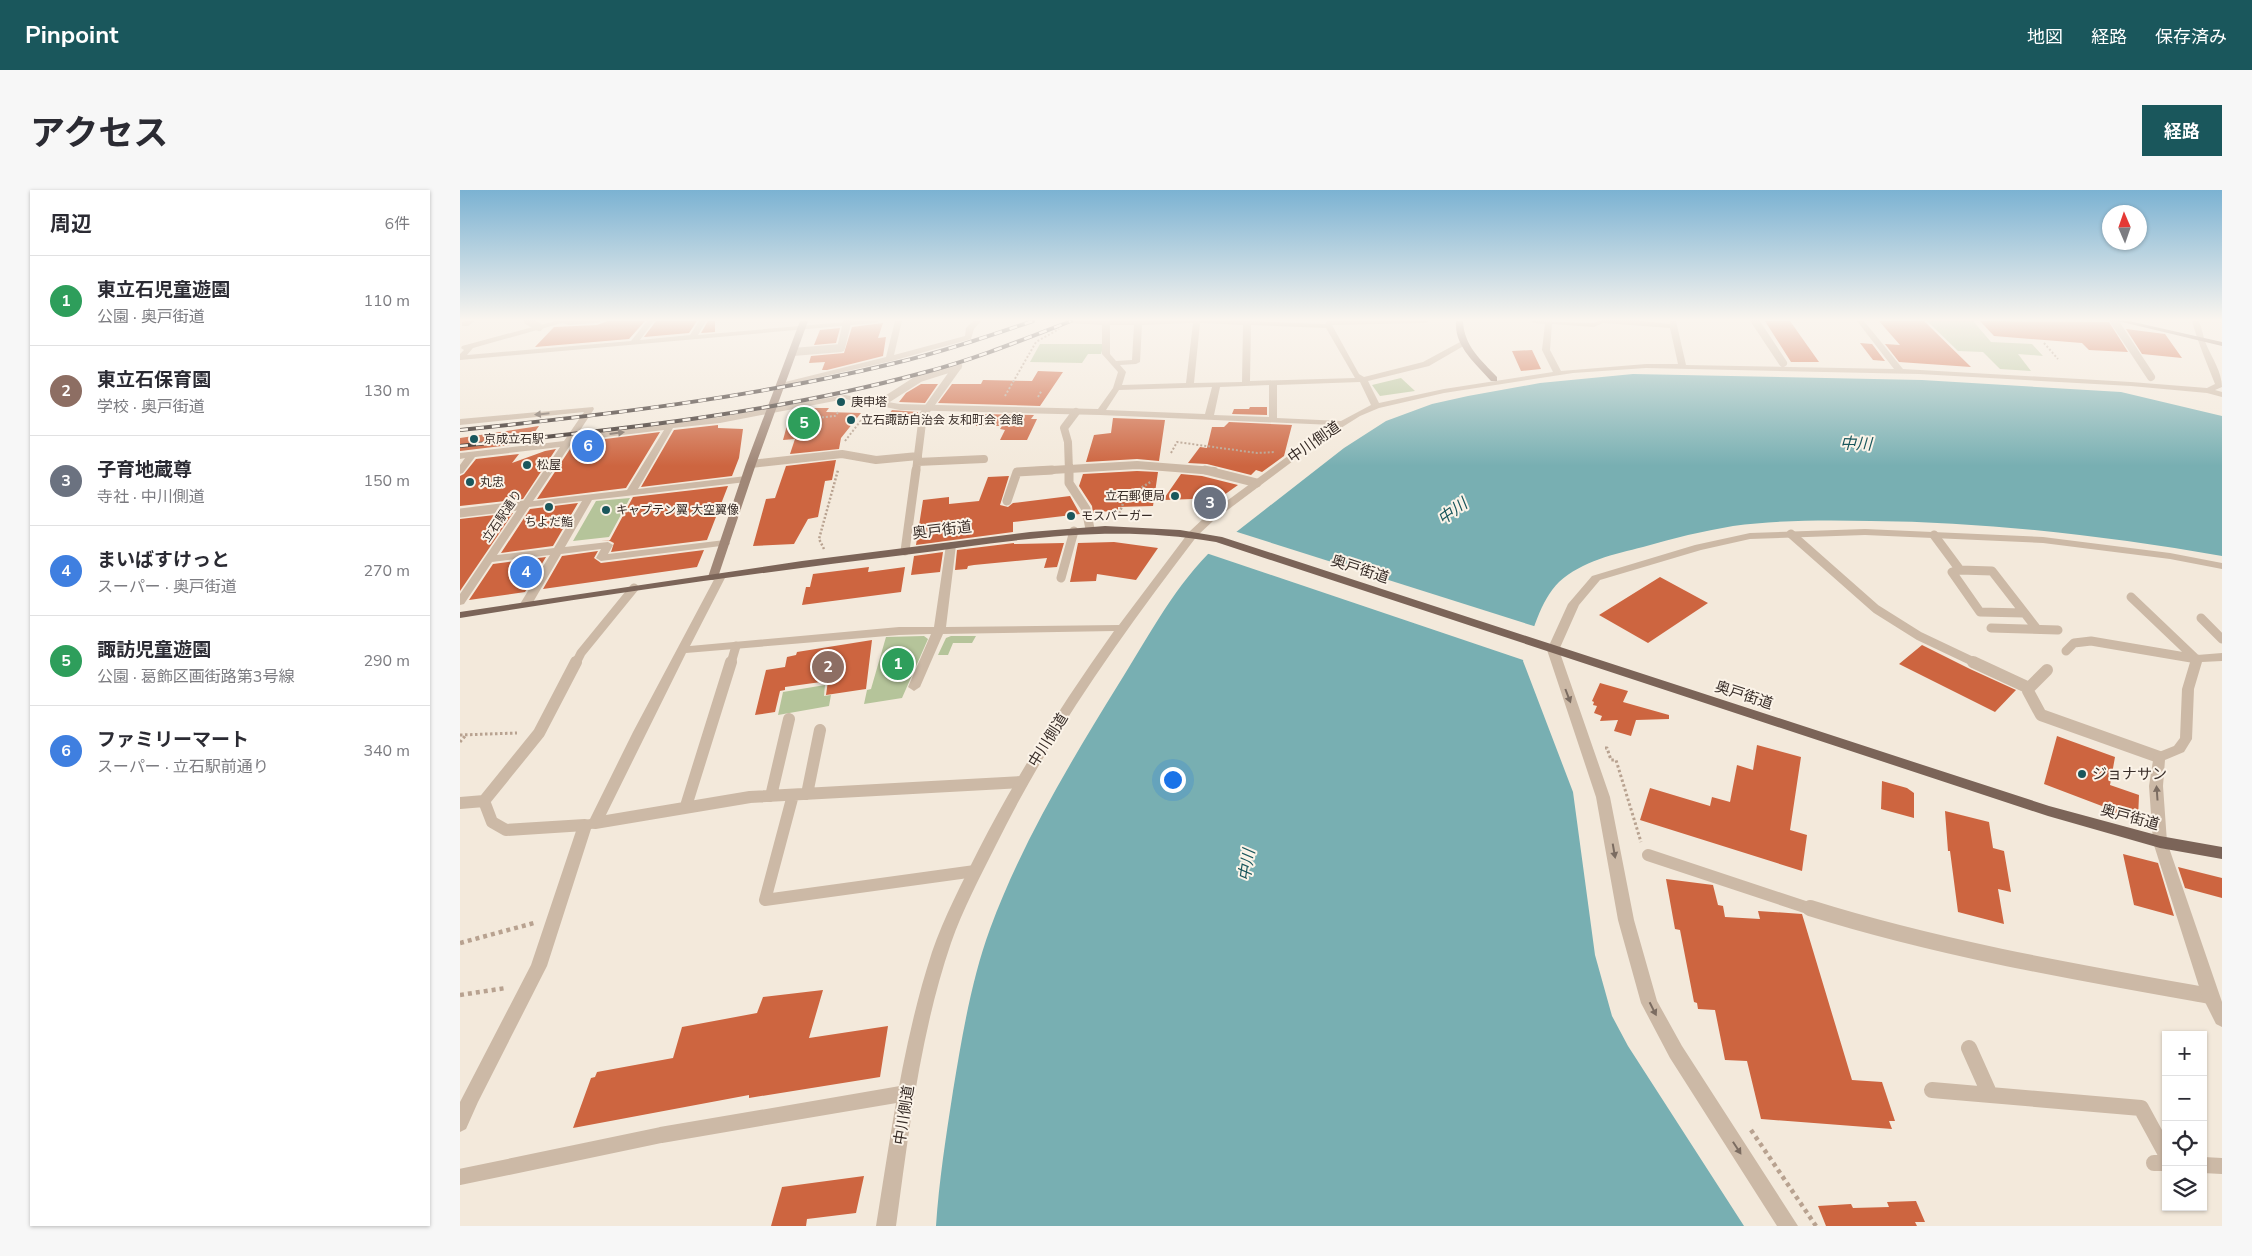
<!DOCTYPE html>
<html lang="ja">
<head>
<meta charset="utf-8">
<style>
	:root { --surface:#fff; --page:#f7f7f7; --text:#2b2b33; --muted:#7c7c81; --line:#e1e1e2; --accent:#1a575c }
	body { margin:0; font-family:"Nunito Sans","Noto Sans JP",sans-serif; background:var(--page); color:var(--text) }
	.controls { position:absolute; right:15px; bottom:15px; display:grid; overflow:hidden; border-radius:0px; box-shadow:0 1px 4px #0004 }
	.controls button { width:45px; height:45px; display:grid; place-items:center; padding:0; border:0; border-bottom:1px solid var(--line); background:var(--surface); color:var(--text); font:25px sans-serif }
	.compass { position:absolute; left:1642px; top:15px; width:45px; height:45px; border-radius:50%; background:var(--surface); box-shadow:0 1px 4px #0004; rotate:358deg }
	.you { position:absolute; left:712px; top:589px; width:18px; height:18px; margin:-12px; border:4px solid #fff; border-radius:50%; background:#1a73e8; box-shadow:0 0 0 8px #1a73e833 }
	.badge { display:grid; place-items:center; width:32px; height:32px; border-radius:50%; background:var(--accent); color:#fff; font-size:16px; font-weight:700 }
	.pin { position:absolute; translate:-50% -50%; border:2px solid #fff; box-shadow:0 1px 5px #0006 }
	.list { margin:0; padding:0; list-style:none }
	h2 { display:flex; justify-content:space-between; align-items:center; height:65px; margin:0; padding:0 20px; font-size:21px }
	h2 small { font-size:16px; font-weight:400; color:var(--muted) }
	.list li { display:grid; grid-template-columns:32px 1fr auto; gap:15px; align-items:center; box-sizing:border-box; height:90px; padding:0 20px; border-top:1px solid var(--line) }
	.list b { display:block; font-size:19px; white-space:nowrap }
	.list p { margin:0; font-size:16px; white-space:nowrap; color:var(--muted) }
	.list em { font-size:16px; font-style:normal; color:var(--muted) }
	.icon { flex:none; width:28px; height:28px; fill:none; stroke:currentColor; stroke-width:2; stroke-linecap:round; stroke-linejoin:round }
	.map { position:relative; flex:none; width:1762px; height:1036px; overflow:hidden; border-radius:0px }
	header { display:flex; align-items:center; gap:30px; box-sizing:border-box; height:70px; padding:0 25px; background:var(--accent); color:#fff }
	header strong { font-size:24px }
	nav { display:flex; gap:28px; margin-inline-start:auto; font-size:18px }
	.intro { display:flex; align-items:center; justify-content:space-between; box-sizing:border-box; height:120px; padding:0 30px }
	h1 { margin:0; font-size:35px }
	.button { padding:12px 22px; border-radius:0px; background:var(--accent); color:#fff; font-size:18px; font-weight:700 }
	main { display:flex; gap:30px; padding:0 30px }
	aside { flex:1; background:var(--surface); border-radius:0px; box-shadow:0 1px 4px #0004 }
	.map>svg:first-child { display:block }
</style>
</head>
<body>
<header>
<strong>Pinpoint</strong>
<nav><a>地図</a><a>経路</a><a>保存済み</a></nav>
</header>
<div class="intro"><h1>アクセス</h1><a class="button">経路</a></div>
<main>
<aside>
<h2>周辺<small>6件</small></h2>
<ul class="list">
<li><span class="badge" style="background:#2e9e5b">1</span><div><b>東立石児童遊園</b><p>公園 · 奥戸街道</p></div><em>110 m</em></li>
<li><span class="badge" style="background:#8d6e63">2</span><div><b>東立石保育園</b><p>学校 · 奥戸街道</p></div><em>130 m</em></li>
<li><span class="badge" style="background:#6b7280">3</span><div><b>子育地蔵尊</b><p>寺社 · 中川側道</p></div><em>150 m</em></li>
<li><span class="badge" style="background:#3f7fe0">4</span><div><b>まいばすけっと</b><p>スーパー · 奥戸街道</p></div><em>270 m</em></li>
<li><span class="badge" style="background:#2e9e5b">5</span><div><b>諏訪児童遊園</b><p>公園 · 葛飾区画街路第3号線</p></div><em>290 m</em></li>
<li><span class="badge" style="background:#3f7fe0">6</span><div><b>ファミリーマート</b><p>スーパー · 立石駅前通り</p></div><em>340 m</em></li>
</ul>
</aside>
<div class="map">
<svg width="1762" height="1036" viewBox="0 0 1762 1036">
	<rect width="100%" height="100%" fill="#f3e9db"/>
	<!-- green -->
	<path fill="#b5c49a" d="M1467 131H1513L1531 152 1572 154 1583 166 1558 164 1571 181 1540 179 1523 162 1498 161Z
		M580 154H644L641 164H628L622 173 570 172Z
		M941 188 955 201 920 206 912 195Z
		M170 308 149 347 113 351 136 311Z
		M464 446 468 449 442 508 404 514 407 500 411 499 426 447Z
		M491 446H516L512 453H493L488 465H478L486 448Z
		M365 495 364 506 371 505 369 516 318 525 323 502Z"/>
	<!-- water -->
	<path fill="#78afb2" d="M1173 184 1462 190 1661 202 1762 226V366C1646 346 1529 332 1411 331 1366 330 1318 330 1273 336 1243 341 1213 348 1183 357 1155 364 1122 371 1099 392 1079 412 1072 445 1063 471L1113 602 1135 765 1152 826 1168 856 1284 1036H476C479 991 486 946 493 901 502 847 511 791 530 739 562 652 610 573 658 495 686 451 711 402 748 364L884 258 926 231 972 214 1008 206 1080 193Z"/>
	<!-- pier -->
	<path fill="#f3e9db" d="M774 341 1077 437 1066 471 746 363Z"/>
	<!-- building -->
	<path fill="#cd6540" d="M145 131H185L169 149 75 157 94 137 137 135 148 131Z
		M196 131H237L229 143 184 147Z
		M248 131H255V142L241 143Z
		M1305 131H1330L1359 172H1331Z
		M1419 131H1464L1511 177 1439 172 1425 154 1440 155Z
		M1520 131 1649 132 1668 162 1629 160 1622 153 1534 146Z
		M423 133 418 148 426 147 423 166 367 180H362L365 172 349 173 351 166 384 163 392 137Z
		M380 138 376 153 354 155 360 140Z
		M1666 139 1705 144 1722 168 1682 164Z
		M1400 153 1412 154 1425 171 1413 170Z
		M1072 160 1081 179 1061 181 1052 161Z
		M578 181 603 182 580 216 478 213 492 194H521L523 190 572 191Z
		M461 194H478L465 213 439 212 446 203Z
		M790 217H807V225L772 224 774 219H789Z
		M348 218H369L366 222 401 223 381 248 379 259 330 264 335 249 323 250 329 228 336 220Z
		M432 220 458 222 457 230 421 234Z
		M520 224 574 225 571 229H577L567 250H540L545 240 540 239 542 236H516Z
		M653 228 705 230 699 271 677 269 626 272 634 245 651 243Z
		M769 232 832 235 824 266 802 282 796 280 791 285 747 274 728 273 740 257 747 258 752 237H764Z
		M258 235V238L283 239 279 268 272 286 181 297 214 240Z
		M79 236 67 253 0 261V248Z
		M200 242 166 298 77 309 114 253Z
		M96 259 63 309 0 316V286L4 284 16 269 59 264 52 273 85 261Z
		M376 270 372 290 365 291 358 327 348 329 334 354 293 356 306 309 315 308 326 276Z
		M677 281 698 282 693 316 658 317V320L633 323 632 316 619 296 623 284Z
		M721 284 742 286 778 295 750 315 733 309 703 310Z
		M549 286 540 315 548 317 553 313 610 306 620 324 553 332V342L456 355 463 310 489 307V314L519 311 528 287Z
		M268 296 247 350 151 362 154 353 148 350 141 351 150 350 173 307Z
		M118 313 93 356 41 363 70 319Z
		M53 323 0 401V329Z
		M654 352 698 358 676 390 637 384 636 391 610 392 618 353Z
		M554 353V354L604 353 597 377 584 378 587 368 514 375 508 376 507 379 495 380 497 360Z
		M244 360 237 377 83 399 102 366 138 361 134 368 141 373Z
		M483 362 480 382 451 385 454 366Z
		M86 367 65 402 9 410 33 374Z
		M409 377 408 382 445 377 441 402 342 415 346 397H350L353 384Z
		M1200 387 1248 413 1188 453 1139 425Z
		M412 450 406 499 366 505 368 491 325 497V500L320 501 315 522 295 525 306 480 325 477 327 467 336 465 337 462Z
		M1462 455 1510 479 1556 500 1535 522 1439 474Z
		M1140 493 1168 501 1163 512 1209 525V529L1176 530 1171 546 1154 541 1158 530 1140 531 1142 526 1134 523 1137 516 1133 515 1134 512 1132 511Z
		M1597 546 1655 567 1650 595 1679 605 1678 629 1654 624 1655 621 1584 594Z
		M1297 555 1341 567 1330 640 1347 645 1342 681 1180 630 1190 598 1250 616 1252 607 1270 612 1277 575 1293 580Z
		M1422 591 1447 598 1454 603V628L1421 619Z
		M1485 621 1529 632 1533 658 1544 661 1551 702 1538 699 1544 734 1498 722 1490 661H1488Z
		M1663 664 1698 673 1714 726 1674 715Z
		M1718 677 1762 688V708L1725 698Z
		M1206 689 1253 695 1258 715 1263 716 1265 727 1300 729 1298 721 1342 724 1392 890 1422 892 1435 931H1429L1432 939 1301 929 1287 871 1265 870 1255 820 1238 819 1237 813 1234 812 1220 740 1215 739Z
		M363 800 349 848 428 836 420 887 289 908V905L113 938 131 888 135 887 137 882 213 868 222 837 297 823 303 807Z
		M404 986 396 1023 347 1029 346 1036H311L322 997Z
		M1456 1011 1465 1032H1455L1457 1036H1366L1358 1016 1391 1014 1393 1018 1429 1017 1427 1012Z"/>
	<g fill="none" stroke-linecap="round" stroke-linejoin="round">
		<!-- path-far3 -->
		<path stroke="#b8a290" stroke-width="2" stroke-dasharray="2 2" stroke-linecap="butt" d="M1584 153 1598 169
			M545 206 576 152 599 139
			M578 207 582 200
			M346 229 375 226 379 221
			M385 251 406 224
			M711 263 717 252 797 263 815 262"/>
		<!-- path-far2 -->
		<path stroke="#b8a290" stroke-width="2.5" stroke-dasharray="2 2" stroke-linecap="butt" d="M658 327 665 308 692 291
			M364 359 359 349 378 280"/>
		<!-- path-far1 -->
		<path stroke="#b8a290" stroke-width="3" stroke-dasharray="2.5 2.5" stroke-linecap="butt" d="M0 545 57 543
			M0 552 6 545
			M1145 558H1147L1151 570H1156L1181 652"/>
		<!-- path -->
		<path stroke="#b8a290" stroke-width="4.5" stroke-dasharray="4 4" stroke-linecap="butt" d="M0 753 74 733
			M0 805 46 798
			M1291 940 1356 1036"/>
		<!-- lane-far3 -->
		<path stroke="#ccb9a6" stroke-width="8" d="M68 131 79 137
			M1295 131 1323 173
			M1654 131 1691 187
			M333 162 381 158 387 133
			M421 213 460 188 498 176
			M457 272 524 269
			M291 274 382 264 416 270 458 266
			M456 281 463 225 498 176
			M575 281 677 275 754 281
			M609 281 608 252 604 238 616 222"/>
		<!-- lane-far2 -->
		<path stroke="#ccb9a6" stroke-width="9" d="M609 280V293L626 319 630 339
			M745 280 797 293
			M547 311 557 282 592 280
			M0 323 65 315
			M1331 344 1416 419 1459 446 1516 473
			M1474 345 1500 380 1492 382 1520 422 1564 423
			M445 361 456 280
			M1500 380 1532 381 1577 439
			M601 388 614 341
			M1671 407 1735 468
			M1741 428 1762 449
			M1531 438 1598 440
			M1606 461 1614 453 1631 451 1737 469
			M116 473 121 463 174 398
			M271 473 276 456"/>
		<!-- lane-far1 -->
		<path stroke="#ccb9a6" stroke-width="12" d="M1513 472 1569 498 1568 501 1581 525 1699 567
			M1569 498 1587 480
			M347 604 360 540
			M333 605 305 710 515 681
			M311 606 329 529
			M24 611 79 543 116 472
			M0 613 24 611 32 632 46 640 125 635
			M226 616 271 472
			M135 633 290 607 562 592
			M1188 665 1354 720"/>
		<!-- lane -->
		<path stroke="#ccb9a6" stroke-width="16" d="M1350 718C1481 759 1615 782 1750 806
			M1509 858 1530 905
			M1472 900 1681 918 1706 964
			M1694 973H1706
			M1743 975 1762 976
			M0 987 201 945 447 903"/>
		<!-- street -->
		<path fill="#ccb9a6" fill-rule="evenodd" d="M6 131H15L8 136H2V132Z
			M95 131H141L137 133 109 135 102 133 13 158 7 165 171 151 187 131H194L180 150 230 145 239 131H246L238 145 396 131H419L415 133 0 170V164L4 160 1 158 2 156Z
			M435 131H442L434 165 505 146 506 138 513 131H521L514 139 511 149 432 171 321 196 317 194 426 167Z
			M604 131H790L865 134 867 131H969L966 133 872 135 899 184 904 187 963 172 1000 152 1007 154 969 176 908 191 919 213 984 199 1093 182 1082 160 1085 134 1074 133 1071 131 1133 133C1147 126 1193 132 1210 134V131H1216L1226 175 1434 179 1397 131H1404L1443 179 1671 192 1747 198 1755 194C1747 173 1738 153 1732 131H1739C1742 138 1743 147 1746 154 1752 168 1762 182 1762 197L1755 200 1762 202V207L1747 203 1671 196 1459 184 1186 178 1113 183 984 203 919 218 900 226 857 253 753 331 737 346C662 444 591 543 536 655 520 687 503 719 491 753 460 844 449 941 436 1036H416C431 944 443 851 472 762 484 727 502 693 519 659 558 583 604 511 654 441L483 444 460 497 454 501 448 497 471 444 439 445 226 463 140 637 131 639 87 776 18 912 6 939 0 942V912L71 775 118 635 120 631 130 629 173 542 257 384H265L266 386 230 456 439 437H474L486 355 491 352 496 355 486 437 659 435 729 342 745 327 851 249 873 235 640 225 440 220 385 209 260 233 213 238 178 299 286 286 291 289 286 292 132 310 105 357 148 352 153 355 148 364 265 350 270 353 269 355 141 371 136 368 141 359 101 364 72 414 66 417 60 414 90 365 32 372 4 414 0 415V404L100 257 15 267 3 283 0 284V275L5 268 0 269V263L104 251 124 222 0 235V229L133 217 134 219 117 245 260 227 385 205 440 214 638 219 653 198 658 182 642 164V135L607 133ZM733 133 726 193 662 195 666 182 660 175 676 174 680 172 682 135ZM740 133 783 135 782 192 734 193ZM1143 133 1210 138 1218 174H1186L1101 181 1090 160 1092 134 1134 137ZM650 135H674L672 170 656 171 650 164ZM791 135 866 138 895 188 790 191ZM900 192 911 215 881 231 817 228V195ZM809 195V227L754 225 760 197ZM752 197 745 224 646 220 659 200ZM204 240 167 300 73 311 113 251ZM122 311 94 358 37 365 69 317Z
			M1405 339 1583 347 1710 363 1762 373V379L1710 369 1583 353 1405 345 1290 349 1241 360 1140 390 1119 415 1099 460 1150 607 1174 730 1197 811 1222 856 1338 1036H1317L1210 868 1181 813 1158 730 1136 607 1087 460 1108 414 1132 386 1235 355 1290 343Z
			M1762 463V471L1742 472 1734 499 1732 549 1724 562 1705 570 1703 596 1707 652 1762 812V837L1756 834 1742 806 1693 652 1689 596 1694 564 1714 556 1720 548 1722 499 1731 469 1737 465Z"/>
		<!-- secondary -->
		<path fill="#a08777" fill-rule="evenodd" d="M340 131H348L296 274 258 387 253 390 249 389 248 387 286 274Z
			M996 131H1003C1004 156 1021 170 1037 187V191H1031C1015 173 994 156 996 131Z
			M1658 131H1669L1762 152V156Z"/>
		<!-- primary -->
		<path fill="#7b6458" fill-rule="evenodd" d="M645 336 720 340 762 347 1589 616 1700 646 1762 657V669L1700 658 1588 626 756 352C646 333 553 351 444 365 295 383 148 404 0 428V422L342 371 570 342Z"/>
		<defs>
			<path id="rail" d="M0 240C145 225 290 208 431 174 479 163 526 147 573 131
				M0 256C155 240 311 224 462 183 513 170 562 150 611 131"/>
		</defs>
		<!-- rail casing -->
		<use href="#rail" stroke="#382d28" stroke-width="4"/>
		<!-- rail -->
		<use href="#rail" stroke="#fbf3e8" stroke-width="2.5" stroke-dasharray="8" stroke-linecap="butt"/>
	</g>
	<!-- one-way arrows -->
	<defs><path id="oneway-solid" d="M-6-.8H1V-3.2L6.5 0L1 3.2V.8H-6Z" transform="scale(1.25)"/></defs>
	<g fill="#7b6c61">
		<use href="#oneway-solid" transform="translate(82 224) rotate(174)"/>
		<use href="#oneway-solid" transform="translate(157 243) rotate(-7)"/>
		<use href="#oneway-solid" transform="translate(1108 506) rotate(69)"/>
		<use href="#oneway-solid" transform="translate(1697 603) rotate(-94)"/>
		<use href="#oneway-solid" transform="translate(1154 661) rotate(80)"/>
		<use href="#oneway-solid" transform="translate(1193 819) rotate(63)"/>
		<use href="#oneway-solid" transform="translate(1277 958) rotate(57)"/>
	</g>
	<!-- sky -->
	<linearGradient id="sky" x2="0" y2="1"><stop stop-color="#7bb2d2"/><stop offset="0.47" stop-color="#faf5ef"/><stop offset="1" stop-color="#faf5ef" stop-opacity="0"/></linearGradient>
	<rect width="1762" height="276" fill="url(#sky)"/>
	<!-- markers -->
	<g fill="#1a575c" stroke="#fbf3e8" stroke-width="2">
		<circle cx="381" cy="212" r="5"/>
		<circle cx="391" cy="230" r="5"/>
		<circle cx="14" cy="249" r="5"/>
		<circle cx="67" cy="275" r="5"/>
		<circle cx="10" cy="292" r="5"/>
		<circle cx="715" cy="306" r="5"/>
		<circle cx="89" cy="317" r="5"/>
		<circle cx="146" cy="320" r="5"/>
		<circle cx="611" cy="326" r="5"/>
		<circle cx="1622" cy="584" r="5"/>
	</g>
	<g text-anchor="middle" stroke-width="4" stroke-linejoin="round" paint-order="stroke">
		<!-- far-poi labels -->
		<g font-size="12" fill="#382d28" stroke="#fbf3e8" text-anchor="start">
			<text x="391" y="216">庚申塔</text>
			<text x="401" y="234">立石諏訪自治会 友和町会 会館</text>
			<text x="24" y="253">京成立石駅</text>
			<text x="77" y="279">松屋</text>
			<text x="20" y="296">丸忠</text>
			<text x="705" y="310" text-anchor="end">立石郵便局</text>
			<text x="156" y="324">キャプテン翼 大空翼像</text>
			<text x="621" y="330">モスバーガー</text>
			<text x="89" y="336" text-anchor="middle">ちよだ鮨</text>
		</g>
		<!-- far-street labels -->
		<g font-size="12" fill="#382d28" stroke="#fbf3e8">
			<text transform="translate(42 326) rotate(-56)" y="4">立石駅通り</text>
		</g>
		<!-- street labels -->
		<g font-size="15" fill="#382d28" stroke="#fbf3e8">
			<text transform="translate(854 252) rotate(-35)" y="5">中川側道</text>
			<text transform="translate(482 340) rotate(-7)" y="5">奥戸街道</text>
			<text transform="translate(900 379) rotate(18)" y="5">奥戸街道</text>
			<text transform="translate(1284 505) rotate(18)" y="5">奥戸街道</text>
			<text transform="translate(588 550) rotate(-58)" y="5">中川側道</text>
			<text transform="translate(1670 627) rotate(15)" y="5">奥戸街道</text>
			<text transform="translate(444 925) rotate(-81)" y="5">中川側道</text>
		</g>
		<!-- poi labels -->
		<g font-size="15" fill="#382d28" stroke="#fbf3e8" text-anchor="start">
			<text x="1632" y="589">ジョナサン</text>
		</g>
		<!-- water labels -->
		<g font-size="16" font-style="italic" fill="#1a575c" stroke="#fbf3e8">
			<text transform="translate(1396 253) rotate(2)" y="6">中川</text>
			<text transform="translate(992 321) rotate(-36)" y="6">中川</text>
			<text transform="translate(786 675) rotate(-81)" y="6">中川</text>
		</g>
	</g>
</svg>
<div class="controls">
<button>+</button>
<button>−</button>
<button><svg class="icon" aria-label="locate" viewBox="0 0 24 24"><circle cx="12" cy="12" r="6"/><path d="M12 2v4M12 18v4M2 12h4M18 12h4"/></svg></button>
<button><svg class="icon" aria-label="layers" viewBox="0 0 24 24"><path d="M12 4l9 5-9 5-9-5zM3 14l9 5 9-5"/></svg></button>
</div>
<svg class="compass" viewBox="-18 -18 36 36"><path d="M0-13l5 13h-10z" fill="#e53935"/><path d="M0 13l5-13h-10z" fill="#7c7c81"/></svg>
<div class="you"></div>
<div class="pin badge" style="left:438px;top:474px;background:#2e9e5b">1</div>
<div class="pin badge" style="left:368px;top:477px;background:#8d6e63">2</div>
<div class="pin badge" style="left:750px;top:313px;background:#6b7280">3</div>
<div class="pin badge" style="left:66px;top:382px;background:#3f7fe0">4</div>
<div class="pin badge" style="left:344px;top:233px;background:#2e9e5b">5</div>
<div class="pin badge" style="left:128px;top:256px;background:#3f7fe0">6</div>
</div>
</main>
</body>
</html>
